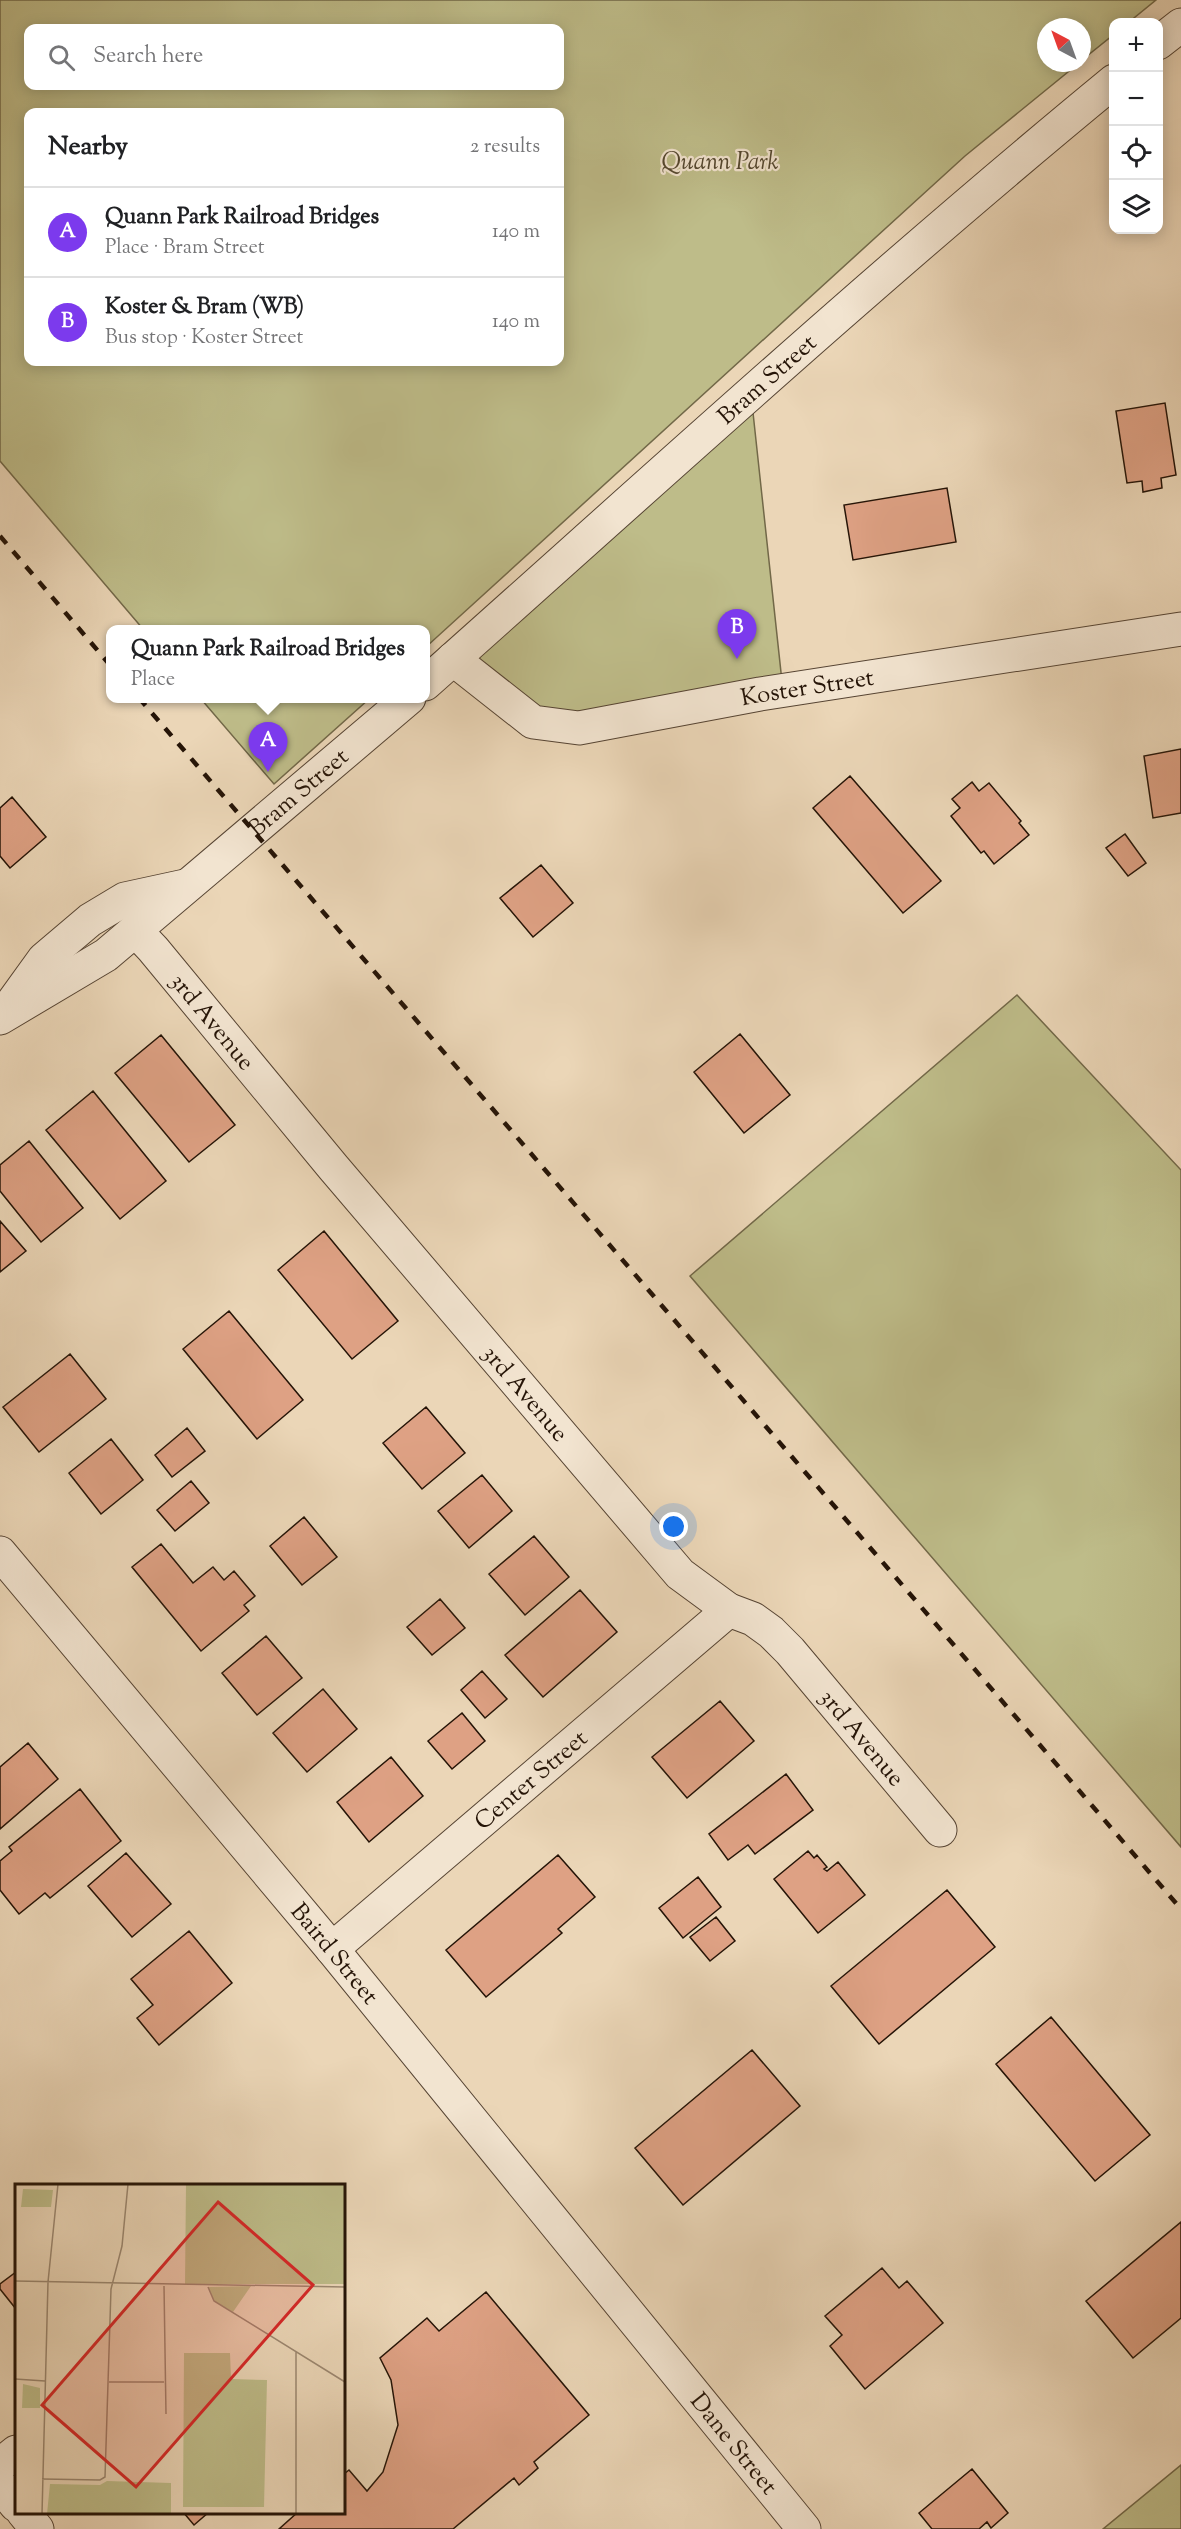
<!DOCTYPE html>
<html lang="en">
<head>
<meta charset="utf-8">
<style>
	:root { --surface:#fff; --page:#f6f6f6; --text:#202124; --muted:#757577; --line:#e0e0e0; --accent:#7c3aed }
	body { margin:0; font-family:"Sorts Mill Goudy",serif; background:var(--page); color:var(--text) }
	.controls { position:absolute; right:18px; top:18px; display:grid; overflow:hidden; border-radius:12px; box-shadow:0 3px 15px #0003 }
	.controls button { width:54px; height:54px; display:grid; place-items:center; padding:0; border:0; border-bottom:2px solid var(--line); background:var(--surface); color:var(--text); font:30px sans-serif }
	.compass { position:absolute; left:1037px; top:18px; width:54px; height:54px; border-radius:50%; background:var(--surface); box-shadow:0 3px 15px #0003; rotate:319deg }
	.you { position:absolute; left:674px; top:1527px; width:21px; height:21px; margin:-15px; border:4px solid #fff; border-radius:50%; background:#1a73e8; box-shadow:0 0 0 9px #1a73e833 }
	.badge { display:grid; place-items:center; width:39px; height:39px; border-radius:50%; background:var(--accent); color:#fff; font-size:20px; font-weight:700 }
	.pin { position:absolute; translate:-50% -50px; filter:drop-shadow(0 2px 3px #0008) }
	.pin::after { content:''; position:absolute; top:32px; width:21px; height:18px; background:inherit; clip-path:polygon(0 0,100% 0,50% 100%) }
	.popup { position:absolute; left:106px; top:625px; width:324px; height:78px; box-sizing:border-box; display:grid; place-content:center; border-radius:12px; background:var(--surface); filter:drop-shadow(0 2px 4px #0005); font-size:20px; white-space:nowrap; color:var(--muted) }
	.popup b { font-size:22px; color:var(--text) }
	.popup::after { content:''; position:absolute; left:50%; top:100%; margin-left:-12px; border:12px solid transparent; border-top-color:var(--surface) }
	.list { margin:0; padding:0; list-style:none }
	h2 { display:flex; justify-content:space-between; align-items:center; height:78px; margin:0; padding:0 24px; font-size:26px }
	h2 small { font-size:20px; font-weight:400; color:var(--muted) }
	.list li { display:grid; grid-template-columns:39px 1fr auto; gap:18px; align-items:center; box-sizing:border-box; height:90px; padding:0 24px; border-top:2px solid var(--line) }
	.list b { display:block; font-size:22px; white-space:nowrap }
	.list p { margin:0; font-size:20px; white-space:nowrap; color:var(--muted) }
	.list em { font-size:20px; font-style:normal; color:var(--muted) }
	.icon { flex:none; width:33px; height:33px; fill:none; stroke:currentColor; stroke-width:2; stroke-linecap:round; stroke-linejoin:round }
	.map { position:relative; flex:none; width:1181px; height:2529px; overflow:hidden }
	.search { position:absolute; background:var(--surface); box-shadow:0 3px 15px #0003; left:24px; top:24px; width:540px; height:66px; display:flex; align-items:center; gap:15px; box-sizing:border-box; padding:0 21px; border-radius:12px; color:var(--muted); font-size:22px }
	.panel { position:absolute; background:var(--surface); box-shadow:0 3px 15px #0003; left:24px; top:108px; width:540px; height:258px; border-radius:12px }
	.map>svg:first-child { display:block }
</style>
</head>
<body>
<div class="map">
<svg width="1181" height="2529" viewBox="0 0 1181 2529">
	<rect width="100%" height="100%" fill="#ebd6b7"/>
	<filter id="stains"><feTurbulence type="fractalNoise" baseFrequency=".00333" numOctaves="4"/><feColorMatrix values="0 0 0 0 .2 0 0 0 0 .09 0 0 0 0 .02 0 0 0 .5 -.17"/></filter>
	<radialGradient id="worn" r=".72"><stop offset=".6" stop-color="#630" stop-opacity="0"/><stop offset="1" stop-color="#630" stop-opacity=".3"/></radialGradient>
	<!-- green -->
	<path fill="#bebc89" stroke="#726848" stroke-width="1.5" fill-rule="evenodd" d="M0 0H1156L1129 22H1114L1113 35 1082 60V27H1046V63H1079L965 156 426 647 425 630 143 629 0 461ZM28 28H560V86H28ZM560 112V362H28V112Z
		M751 394 783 691 579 728 453 659Z
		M201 699H369L274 784Z
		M1017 995 1181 1170V1847L690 1276Z
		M1181 2465V2529H1103Z"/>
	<!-- building -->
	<path fill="#dea184" stroke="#251407" stroke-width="1.5" d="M1165 403 1176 475 1161 478 1162 488 1143 492 1142 481 1127 483 1116 411Z
		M947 488 956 542 853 560 844 505Z
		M1181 749V813L1153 818 1144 756Z
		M850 776 941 881 903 913 813 808Z
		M972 782 979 791 989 783 1021 821 1019 823 1029 835 994 864 984 851 981 853 951 816 960 808 952 799Z
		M12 797 46 837 10 868 0 856V808Z
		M1125 834 1146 863 1128 876 1106 848Z
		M541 865 573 903 533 937 500 898Z
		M740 1034 790 1095 744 1133 694 1072Z
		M161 1035 235 1125 189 1162 115 1073Z
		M93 1091 166 1181 120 1219 46 1130Z
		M29 1141 83 1208 41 1242 0 1191V1165Z
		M0 1221 26 1251 0 1272Z
		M324 1231 398 1321 352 1359 278 1270Z
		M229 1311 303 1400 257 1439 183 1349Z
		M70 1354 106 1399 39 1452 3 1407Z
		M426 1407 465 1453 422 1489 383 1443Z
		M187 1428 205 1451 172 1477 155 1455Z
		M111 1439 143 1480 101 1514 69 1473Z
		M482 1475 512 1511 469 1548 438 1511Z
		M191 1481 209 1503 175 1531 157 1510Z
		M304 1517 337 1557 302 1585 270 1546Z
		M534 1536 569 1577 525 1615 489 1574Z
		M161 1544 193 1583 213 1567 224 1580 234 1571 255 1596 244 1605 249 1611 201 1651 132 1567Z
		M580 1590 617 1632 543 1697 505 1655Z
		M440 1599 465 1628 432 1655 407 1627Z
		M266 1636 302 1678 257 1715 222 1673Z
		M482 1671 507 1699 485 1718 461 1690Z
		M323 1689 357 1729 307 1772 273 1733Z
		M720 1701 754 1741 687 1798 652 1757Z
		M462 1713 485 1741 452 1769 428 1741Z
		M28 1743 58 1779 0 1829V1767Z
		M391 1757 423 1796 369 1842 337 1802Z
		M786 1774 813 1810 755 1854 748 1845 728 1860 709 1834Z
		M80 1789 121 1841 50 1898 45 1893 19 1914 0 1890V1861L12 1851 9 1847Z
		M808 1851 814 1858 817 1855 827 1867 824 1869 827 1871 838 1862 865 1895 818 1933 774 1879Z
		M126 1853 171 1904 132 1937 88 1886Z
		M558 1855 595 1897 558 1929 562 1933 486 1997 446 1950Z
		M698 1877 721 1907 683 1938 659 1908Z
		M947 1890 995 1947 879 2044 831 1986Z
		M716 1917 735 1941 710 1961 690 1937Z
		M189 1931 232 1983 159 2045 137 2018 153 2005 131 1979Z
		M1051 2017 1150 2135 1095 2181 996 2064Z
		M752 2050 800 2106 683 2205 635 2148Z
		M1181 2222V2318L1133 2358 1086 2301Z
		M882 2268 899 2288 907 2281 943 2323 865 2389 830 2346 842 2335 825 2316Z
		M16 2272V2309L0 2289V2284Z
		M486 2292 589 2415 534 2462 538 2468 519 2485 514 2478 453 2529H279L298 2512H344V2474L349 2470 367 2491 383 2472 398 2425 391 2380 380 2358 427 2318 439 2331Z
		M972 2469 1008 2513 991 2528 987 2522 979 2529H932L919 2513Z
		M183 2512H209L194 2525Z"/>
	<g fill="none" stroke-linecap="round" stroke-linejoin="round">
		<defs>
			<g id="minor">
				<path d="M1158 43 1181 25"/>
				<path id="s1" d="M453 659 533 722 579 728 760 694 1181 629"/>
				<path id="s2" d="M425 684C653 481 878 275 1114 81"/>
				<path id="s3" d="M135 930 153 949 333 1167 680 1574 729 1610 753 1619 771 1632 790 1651 940 1830"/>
				<path d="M10 1006 44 959 90 920 125 899 185 886"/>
				<path id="s4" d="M0 1018 106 955 409 698"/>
				<path id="s5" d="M0 1553 332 1949 804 2529"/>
				<path id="s6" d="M332 1949 729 1610"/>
				<path d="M0 2465 16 2452"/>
				<path d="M0 2485 16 2505"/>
				<path d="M23 2512 37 2529"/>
			</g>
		</defs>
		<!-- minor casing -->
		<use href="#minor" stroke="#564433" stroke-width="35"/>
		<!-- minor -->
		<use href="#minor" stroke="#f2e4d0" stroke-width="33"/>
		<!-- rail -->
		<path stroke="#251407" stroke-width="4.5" stroke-dasharray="10 10" stroke-linecap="butt" d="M0 536 110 665
			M139 698 1181 1909"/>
	</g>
	<g text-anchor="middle" stroke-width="4.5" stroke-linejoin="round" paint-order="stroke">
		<!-- park labels -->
		<g font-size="24" font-style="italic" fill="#53462e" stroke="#f2e4d0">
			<text x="720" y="169">Quann Park</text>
		</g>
		<!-- street labels -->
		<g font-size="24" fill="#251407" stroke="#f2e4d0">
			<text dy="8" stroke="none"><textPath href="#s2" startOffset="458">Bram Street</textPath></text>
			<text dy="8" stroke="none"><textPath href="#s1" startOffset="380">Koster Street</textPath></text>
			<text dy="8" stroke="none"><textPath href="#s4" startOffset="375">Bram Street</textPath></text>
			<text dy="8" stroke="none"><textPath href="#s3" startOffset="120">3rd Avenue</textPath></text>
			<text dy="8" stroke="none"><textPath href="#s3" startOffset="606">3rd Avenue</textPath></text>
			<text dy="8" stroke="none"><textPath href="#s3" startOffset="1092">3rd Avenue</textPath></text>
			<text dy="8" stroke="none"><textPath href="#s6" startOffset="261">Center Street</textPath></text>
			<text dy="8" stroke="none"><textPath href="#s5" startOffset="522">Baird Street</textPath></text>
			<text dy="8" stroke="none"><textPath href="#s5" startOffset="1154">Dane Street</textPath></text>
		</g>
	</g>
	<!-- overview -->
	<g transform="translate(15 2184)">
		<rect width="330" height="330" fill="#ebd6b7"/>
		<path d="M171 0H330V100H170ZM8 5 38 6 36 23H6ZM236 102 218 128 199 117 193 103ZM169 169H215L216 195 252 196 249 323H168ZM8 200 25 204V224H7ZM92 297 156 299V330H32L35 300 85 301Z" fill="#bebc89"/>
		<path fill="none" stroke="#9c8871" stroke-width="1.5" d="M0 97 330 103M149 102 151 230M193 103 199 117 330 198M0 195 30 197M94 198H149M27 295 85 296 90 293 96 105 107 62 113 0M27 330 33 98 43 0M281 330V168"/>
		<path fill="#d62828" fill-opacity="0.15" stroke="#d62828" stroke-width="3" d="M203 18 298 101 121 303 27 221Z"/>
		<rect width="330" height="330" fill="none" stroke="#251407" stroke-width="3"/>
	</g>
	<rect width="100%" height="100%" filter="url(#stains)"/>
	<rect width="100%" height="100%" fill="url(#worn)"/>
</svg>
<div class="controls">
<button>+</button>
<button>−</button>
<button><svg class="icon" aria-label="locate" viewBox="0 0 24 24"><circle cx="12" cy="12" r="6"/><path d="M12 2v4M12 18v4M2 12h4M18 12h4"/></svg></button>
<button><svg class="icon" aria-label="layers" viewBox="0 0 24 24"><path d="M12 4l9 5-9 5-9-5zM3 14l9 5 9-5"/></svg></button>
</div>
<svg class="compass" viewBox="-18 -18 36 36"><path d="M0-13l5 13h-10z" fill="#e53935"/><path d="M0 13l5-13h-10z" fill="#757577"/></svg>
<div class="you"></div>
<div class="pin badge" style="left:268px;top:772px">A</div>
<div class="popup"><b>Quann Park Railroad Bridges</b>Place</div>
<div class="pin badge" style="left:737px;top:659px">B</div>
<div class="search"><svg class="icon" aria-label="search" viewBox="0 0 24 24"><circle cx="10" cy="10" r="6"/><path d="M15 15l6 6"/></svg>Search here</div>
<section class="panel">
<h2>Nearby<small>2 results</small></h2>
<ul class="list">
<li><span class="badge">A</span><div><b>Quann Park Railroad Bridges</b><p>Place · Bram Street</p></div><em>140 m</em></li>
<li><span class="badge">B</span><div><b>Koster &amp; Bram (WB)</b><p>Bus stop · Koster Street</p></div><em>140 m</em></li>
</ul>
</section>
</div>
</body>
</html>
